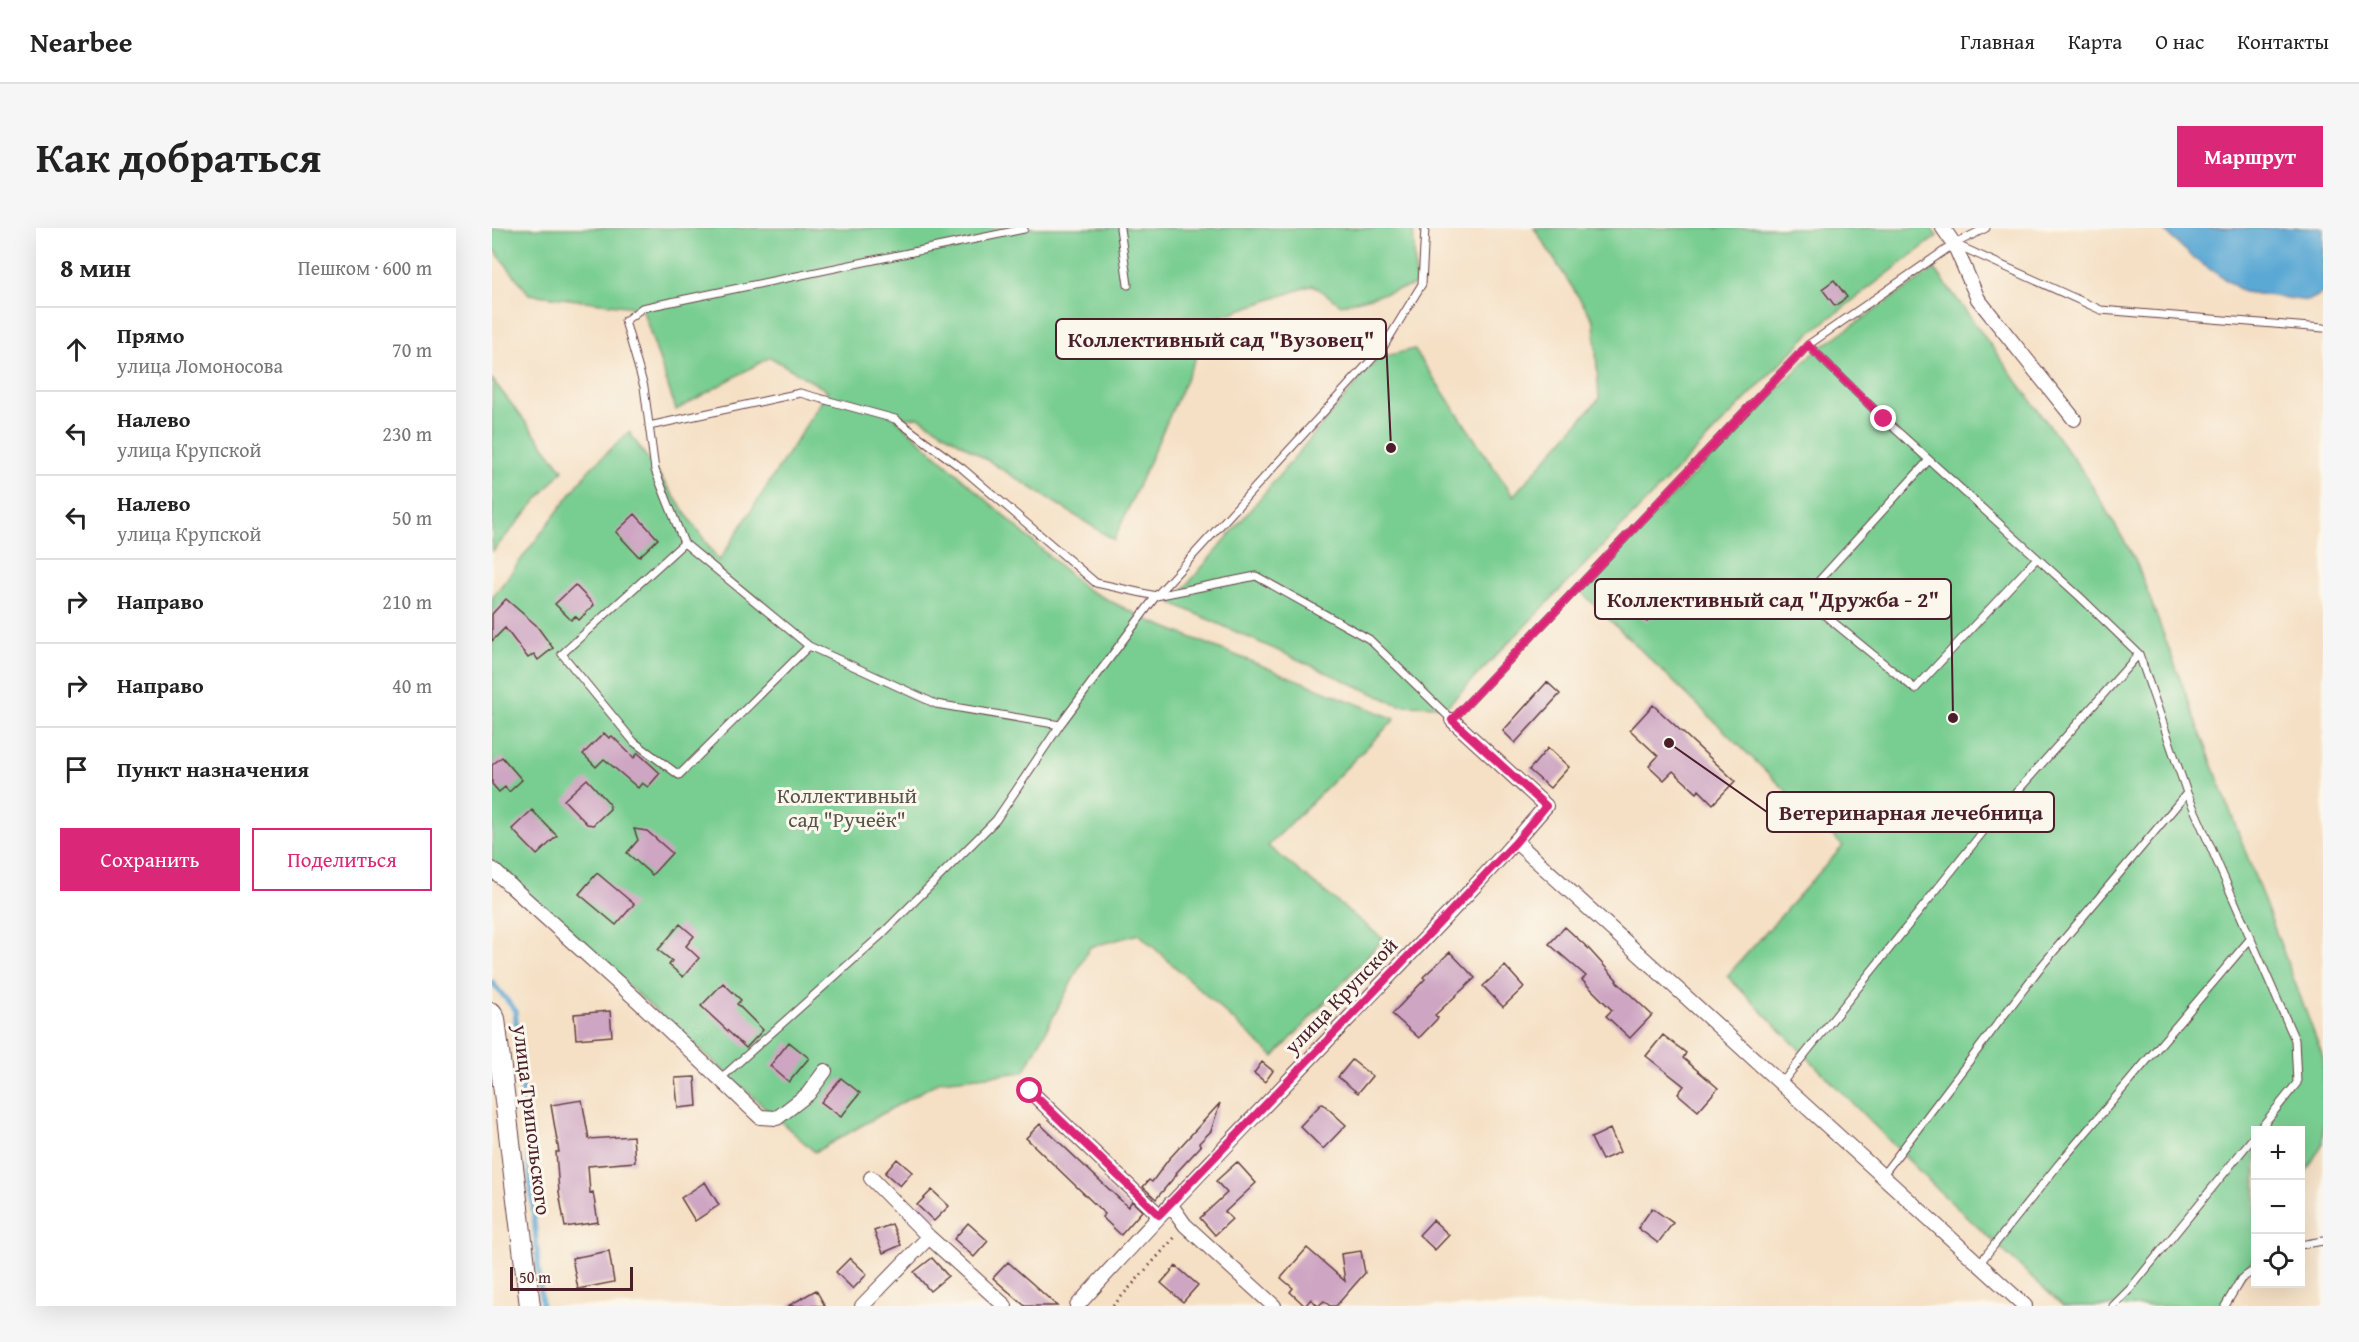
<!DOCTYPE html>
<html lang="ru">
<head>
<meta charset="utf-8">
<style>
	:root { --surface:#fff; --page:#f6f6f6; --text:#222; --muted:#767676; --line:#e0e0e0; --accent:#db2777 }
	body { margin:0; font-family:"Gentium Book Plus",serif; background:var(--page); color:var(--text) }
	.controls { position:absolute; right:18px; bottom:18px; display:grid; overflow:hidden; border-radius:0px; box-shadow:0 6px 24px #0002 }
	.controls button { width:54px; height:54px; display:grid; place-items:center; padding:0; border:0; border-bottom:2px solid var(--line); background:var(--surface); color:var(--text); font:30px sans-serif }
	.scale { position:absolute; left:18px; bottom:15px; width:123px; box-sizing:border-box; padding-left:6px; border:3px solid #4a1f2b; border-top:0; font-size:16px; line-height:21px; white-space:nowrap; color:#4a1f2b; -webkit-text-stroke:4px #fbf7ec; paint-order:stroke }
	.stop { position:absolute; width:18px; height:18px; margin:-14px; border:4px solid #db2777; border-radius:50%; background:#fff }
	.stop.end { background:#db2777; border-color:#fff; box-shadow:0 2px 6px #0008 }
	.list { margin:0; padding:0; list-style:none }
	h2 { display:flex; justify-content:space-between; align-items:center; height:78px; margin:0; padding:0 24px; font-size:26px }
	h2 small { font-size:20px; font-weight:400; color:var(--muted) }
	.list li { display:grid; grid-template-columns:39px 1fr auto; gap:18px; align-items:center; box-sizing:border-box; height:84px; padding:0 24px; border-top:2px solid var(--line) }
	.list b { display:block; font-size:22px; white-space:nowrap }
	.list p { margin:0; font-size:20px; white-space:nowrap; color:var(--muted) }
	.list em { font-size:20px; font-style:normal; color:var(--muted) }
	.actions { display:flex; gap:12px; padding:18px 24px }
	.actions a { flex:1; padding:14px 0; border:2px solid var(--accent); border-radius:0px; text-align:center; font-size:21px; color:var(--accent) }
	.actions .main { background:var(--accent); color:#fff }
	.icon { flex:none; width:33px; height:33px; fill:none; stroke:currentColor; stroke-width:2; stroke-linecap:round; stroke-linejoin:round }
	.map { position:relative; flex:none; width:1831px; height:1078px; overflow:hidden; border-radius:0px }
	header { display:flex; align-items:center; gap:36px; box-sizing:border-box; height:84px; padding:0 30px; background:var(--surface); border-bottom:2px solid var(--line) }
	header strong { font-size:28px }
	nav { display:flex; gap:33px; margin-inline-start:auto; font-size:21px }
	.intro { display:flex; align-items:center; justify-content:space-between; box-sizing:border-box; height:144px; padding:0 36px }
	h1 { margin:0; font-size:42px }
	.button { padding:15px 27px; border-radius:0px; background:var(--accent); color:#fff; font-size:21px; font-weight:700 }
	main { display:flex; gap:36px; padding:0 36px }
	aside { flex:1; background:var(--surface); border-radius:0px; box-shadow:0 6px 24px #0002 }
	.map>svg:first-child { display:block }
</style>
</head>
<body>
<header>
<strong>Nearbee</strong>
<nav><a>Главная</a><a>Карта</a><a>О нас</a><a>Контакты</a></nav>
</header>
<div class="intro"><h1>Как добраться</h1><a class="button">Маршрут</a></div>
<main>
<aside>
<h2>8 мин<small>Пешком · 600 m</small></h2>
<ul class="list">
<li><svg class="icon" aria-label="ahead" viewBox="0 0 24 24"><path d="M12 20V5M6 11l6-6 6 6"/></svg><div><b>Прямо</b><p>улица Ломоносова</p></div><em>70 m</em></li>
<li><svg class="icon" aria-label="left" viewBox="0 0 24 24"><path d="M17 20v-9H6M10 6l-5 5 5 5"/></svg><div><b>Налево</b><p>улица Крупской</p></div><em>230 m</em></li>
<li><svg class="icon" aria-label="left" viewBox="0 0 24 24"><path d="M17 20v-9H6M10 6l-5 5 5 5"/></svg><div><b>Налево</b><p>улица Крупской</p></div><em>50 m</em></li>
<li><svg class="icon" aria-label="right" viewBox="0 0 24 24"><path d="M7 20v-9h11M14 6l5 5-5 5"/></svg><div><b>Направо</b></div><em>210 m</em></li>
<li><svg class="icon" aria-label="right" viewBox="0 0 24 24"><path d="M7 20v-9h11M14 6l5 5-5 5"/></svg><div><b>Направо</b></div><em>40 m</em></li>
<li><svg class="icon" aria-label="arrive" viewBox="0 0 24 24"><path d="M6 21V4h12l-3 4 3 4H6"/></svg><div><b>Пункт назначения</b></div></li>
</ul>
<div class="actions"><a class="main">Сохранить</a><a>Поделиться</a></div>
</aside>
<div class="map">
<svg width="1831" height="1078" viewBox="0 0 1831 1078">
	<rect width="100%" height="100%" fill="#fbf7ec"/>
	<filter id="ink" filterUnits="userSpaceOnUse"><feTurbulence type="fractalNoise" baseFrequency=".0167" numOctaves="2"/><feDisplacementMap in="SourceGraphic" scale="12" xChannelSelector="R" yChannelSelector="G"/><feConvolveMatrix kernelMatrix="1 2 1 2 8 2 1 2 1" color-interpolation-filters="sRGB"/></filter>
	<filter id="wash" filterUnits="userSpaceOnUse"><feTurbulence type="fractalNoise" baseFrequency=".008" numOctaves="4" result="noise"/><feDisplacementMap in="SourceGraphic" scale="24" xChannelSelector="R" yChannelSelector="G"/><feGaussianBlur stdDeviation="1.35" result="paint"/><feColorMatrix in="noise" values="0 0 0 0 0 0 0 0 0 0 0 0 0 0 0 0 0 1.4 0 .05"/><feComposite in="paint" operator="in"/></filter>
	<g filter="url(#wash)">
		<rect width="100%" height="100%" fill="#f5e0c5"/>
		<!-- green -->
		<path fill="#78cd91" stroke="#61765e" stroke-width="1.5" d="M0 0H921L924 57 849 77 821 57 721 91 622 312 427 189 404 191 594 361 658 393 903 491 776 618 891 711 782 829 647 706 598 719 532 844 448 853 323 924 0 637V370L97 242 137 204 227 333 336 163 278 129 184 182 150 80 37 66 0 19Z
			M1042 0H1439L1445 8 1318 105 955 478 907 477 680 375 886 130 922 121 1021 268 1107 171 1102 93Z
			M1443 41 1594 248 1643 331 1831 829V915L1809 952 1808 902H1764L1763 1027 1733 1078H1571L1448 964 1235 748 1351 618 1088 363 1322 124Z
			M0 151 71 242 0 324Z"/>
		<!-- water -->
		<path fill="#5aa8d4" stroke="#526480" stroke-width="1.5" d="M1669 0H1831V65L1816 73 1752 64 1704 32Z"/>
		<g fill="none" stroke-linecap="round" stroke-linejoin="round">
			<!-- stream -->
			<path stroke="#5aa8d4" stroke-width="5" d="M0 754 23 782 50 1078"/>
		</g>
		<g id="blocks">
			<!-- building -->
			<path fill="#cea5c2" d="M1342 52 1355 69 1343 78 1330 61Z
				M143 286 166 311 147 329 124 304Z
				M1151 354 1173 375 1155 394 1133 372Z
				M83 357 102 377 87 392 83 388 79 392 63 376Z
				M14 371 44 397 61 420 46 432 42 426 36 430 13 400 0 413V386Z
				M1055 454 1068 466 1023 515 1011 503Z
				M1161 477 1243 553 1221 576 1207 562 1205 565 1181 543 1172 552 1157 538 1166 528 1138 502Z
				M112 505 117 510 120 508 142 530 146 525 168 545 156 559 150 555 146 560 112 531 104 539 91 526Z
				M1056 520 1077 539 1058 560 1037 542Z
				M10 529 30 552 17 564 13 559 7 564 0 556V537Z
				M95 551 117 575 118 581 101 597 95 596 72 572Z
				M40 582 65 608 45 627 20 601Z
				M142 601 155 603 180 625 160 647 135 625 146 612Z
				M105 645 142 676 124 697 87 666Z
				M188 696 202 708 194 718 207 730 191 749 177 737 180 733 166 722Z
				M1073 699 1096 720 1125 752 1124 753 1160 787 1138 810 1114 788 1120 782 1090 752 1094 748 1057 716Z
				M958 724 983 750 943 787 946 790 927 810 900 786 933 751 931 749Z
				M1013 738 1032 759 1011 779 991 758Z
				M231 755 249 772 245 776 271 802 254 820 209 778Z
				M118 783 120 808 84 811 82 786Z
				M1171 807 1194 825 1191 830 1226 860 1206 883 1186 866 1192 858 1154 828Z
				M297 814 317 830 297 854 278 838Z
				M860 832 880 848 866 865 846 849Z
				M770 834 781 843 773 854 762 845Z
				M203 849 205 878 186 880 183 850Z
				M349 850 368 865 349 889 329 874Z
				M90 872 97 911 141 908 143 934 96 938 98 965 101 964 106 994 73 999 67 964 64 924H67L59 877Z
				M728 875 719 903 707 915 709 918 684 945 685 946 664 971 651 959 657 952 660 954 676 932Z
				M830 875 854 897 831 921 808 898Z
				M548 896 636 979 640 973 650 983 629 1007 610 989 613 986 534 910Z
				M1118 901 1128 924 1110 932 1099 910Z
				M405 931 420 944 408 958 393 945Z
				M745 934 764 955 733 984 740 991 723 1007 708 990 735 965 724 953Z
				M213 954 227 977 203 993 189 970Z
				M440 962 457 978 442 993 425 977Z
				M1160 980 1181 995 1166 1015 1146 1000Z
				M941 992 957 1007 943 1022 927 1007Z
				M476 995 496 1013 482 1029 462 1011Z
				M400 996 409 1017 391 1025 382 1003Z
				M815 1020 853 1053 849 1026 869 1023 873 1045 844 1078H838L832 1073 826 1078 819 1071 813 1078 798 1064 801 1060 789 1050Z
				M117 1023 122 1054 86 1061 80 1030Z
				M358 1030 375 1046 361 1061 344 1044Z
				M440 1030 456 1048 438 1063 422 1044Z
				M516 1034 542 1057 565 1078H533L501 1050Z
				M684 1038 706 1057 691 1074 669 1055Z
				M324 1062 333 1078H296Z"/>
		</g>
	</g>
	<g filter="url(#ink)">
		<use href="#blocks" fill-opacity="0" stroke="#643c42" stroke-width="1.5"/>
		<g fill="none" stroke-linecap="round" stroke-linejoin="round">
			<defs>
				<path id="lane" d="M628 0 636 57
					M1465 17 1609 82 1831 100
					M1316 117 1392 191 1587 368 1647 426 1695 565 1803 812 1805 855 1767 902
					M157 198 308 165 403 191 471 241 604 355 664 368 764 348 877 411 960 492 1316 117 1462 16 1494 0
					M1437 232 1324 356 1319 376 1423 461 1545 330
					M192 315 163 242 152 159 133 93 150 80 532 1
					M317 418 187 547 142 514 70 426 192 315 317 418 444 476 568 497
					M228 851 387 709 504 592 568 497 664 368 892 118 930 56 933 0
					M1289 856 1506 585 1647 426
					M1390 948 1547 741 1695 565
					M1808 1017 1831 1013
					M1487 1036 1566 937 1759 710
					M1621 1078 1638 1061 1764 906
					M1733 1078 1749 1051 1764 1041"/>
				<path id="street" d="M1451 0 1462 16 1486 71 1582 191
					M1024 614 1533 1078
					M0 641 145 772 268 889 285 890 316 866 333 843
					M538 863 667 987
					M379 950 437 1009 513 1078
					M678 976 693 997 782 1078
					M370 1078 437 1009
					M585 1078C673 980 765 886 856 791 923 721 991 652 1054 578L960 492"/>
				<path id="secondary" d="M0 785 3 791 38 1078"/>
			</defs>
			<!-- lane casing -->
			<use href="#lane" stroke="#643c42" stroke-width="9"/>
			<!-- street casing -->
			<use href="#street" stroke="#643c42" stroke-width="16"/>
			<!-- secondary casing -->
			<use href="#secondary" stroke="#643c42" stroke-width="22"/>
			<!-- path -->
			<path stroke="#643c42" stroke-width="3" stroke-dasharray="1.5 4.5" stroke-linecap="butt" d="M621 1078 684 1008"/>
			<!-- lane -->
			<use href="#lane" stroke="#fff" stroke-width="7"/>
			<!-- street -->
			<use href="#street" stroke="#fff" stroke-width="14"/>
			<!-- secondary -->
			<use href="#secondary" stroke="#fff" stroke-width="20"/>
		</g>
	</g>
	<g fill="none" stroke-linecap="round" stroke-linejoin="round" filter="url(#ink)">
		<!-- route -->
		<path stroke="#db2777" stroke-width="8" d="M538 863 667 987 902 743 1024 614 1054 578 960 492 1316 117 1392 191"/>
	</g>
	<g text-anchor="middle" stroke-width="6" stroke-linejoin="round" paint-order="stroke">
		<!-- park labels -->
		<g font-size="21" fill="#58534a" stroke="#fbf7ec">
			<text x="355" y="575">Коллективный<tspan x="355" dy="24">сад "Ручеёк"</tspan></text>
		</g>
		<!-- street labels -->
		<g font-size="21" fill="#4a1f2b" stroke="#fbf7ec">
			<text transform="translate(849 768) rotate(-46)" y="7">улица Крупской</text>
			<text transform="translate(40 892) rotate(83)" y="7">улица Трипольского</text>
		</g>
	</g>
	<!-- callouts -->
	<path fill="none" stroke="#4a1f2b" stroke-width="2" d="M899 220L894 111M1461 490L1459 371M1177 515L1275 584"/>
	<g fill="#4a1f2b" stroke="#fbf7ec" stroke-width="2">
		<circle cx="899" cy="220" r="6"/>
		<circle cx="1461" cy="490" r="6"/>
		<circle cx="1177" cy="515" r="6"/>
	</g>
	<g fill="#fbf7ec" stroke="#4a1f2b" stroke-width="2">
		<rect x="564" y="91" width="330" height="40" rx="6"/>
		<rect x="1103" y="351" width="356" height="40" rx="6"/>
		<rect x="1275" y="564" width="287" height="40" rx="6"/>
	</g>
	<g font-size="22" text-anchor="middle" font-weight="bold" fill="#4a1f2b">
		<text x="729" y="119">Коллективный сад "Вузовец"</text>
		<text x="1281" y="379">Коллективный сад "Дружба - 2"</text>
		<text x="1419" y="592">Ветеринарная лечебница</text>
	</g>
</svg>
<div class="controls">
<button>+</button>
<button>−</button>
<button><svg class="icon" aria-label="locate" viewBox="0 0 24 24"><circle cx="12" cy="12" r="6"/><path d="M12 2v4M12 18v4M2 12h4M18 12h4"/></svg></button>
</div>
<div class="scale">50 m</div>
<div class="stop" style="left:538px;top:863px"></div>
<div class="stop end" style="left:1392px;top:191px"></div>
</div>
</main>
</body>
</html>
